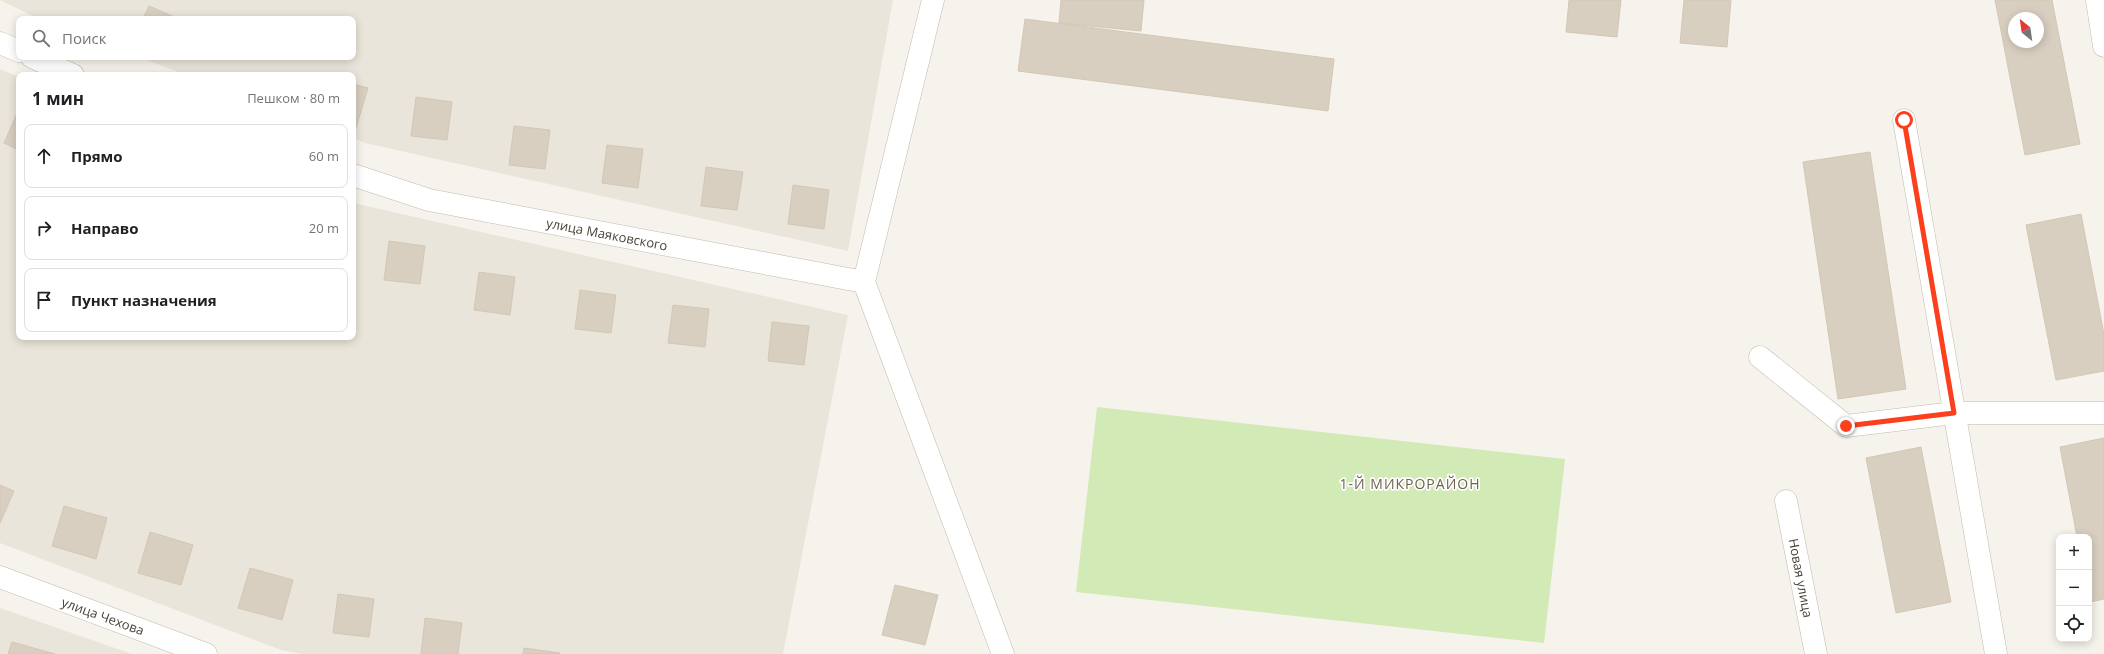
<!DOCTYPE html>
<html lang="ru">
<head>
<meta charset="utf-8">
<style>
	:root { --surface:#fff; --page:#f2f2f2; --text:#202124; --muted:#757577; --line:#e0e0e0 }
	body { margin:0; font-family:"Open Sans",sans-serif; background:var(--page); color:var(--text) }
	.controls { position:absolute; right:12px; bottom:12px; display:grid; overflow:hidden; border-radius:8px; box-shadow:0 2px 10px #0003 }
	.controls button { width:36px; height:36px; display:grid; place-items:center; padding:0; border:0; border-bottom:1px solid var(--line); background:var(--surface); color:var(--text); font:20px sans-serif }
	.compass { position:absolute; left:2008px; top:12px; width:36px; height:36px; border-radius:50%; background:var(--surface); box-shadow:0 2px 10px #0003; rotate:331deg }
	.stop { position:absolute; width:12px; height:12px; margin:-9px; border:3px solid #fc3f1d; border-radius:50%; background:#fff }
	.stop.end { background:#fc3f1d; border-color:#fff; box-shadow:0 1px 4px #0008 }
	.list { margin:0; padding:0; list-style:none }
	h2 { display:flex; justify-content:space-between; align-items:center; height:52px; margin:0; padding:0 16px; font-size:17px }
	h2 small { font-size:13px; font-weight:400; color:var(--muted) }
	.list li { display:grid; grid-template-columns:26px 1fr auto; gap:12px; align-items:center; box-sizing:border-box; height:64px; margin:0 8px 8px; padding:0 8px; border:1px solid var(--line); border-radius:8px }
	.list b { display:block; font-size:15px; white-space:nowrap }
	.list em { font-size:13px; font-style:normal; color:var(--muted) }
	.icon { flex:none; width:22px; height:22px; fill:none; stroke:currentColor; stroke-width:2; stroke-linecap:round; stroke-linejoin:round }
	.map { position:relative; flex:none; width:2104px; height:654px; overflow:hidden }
	.search { position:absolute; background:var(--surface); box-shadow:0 2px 10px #0003; left:16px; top:16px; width:340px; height:44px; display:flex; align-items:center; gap:10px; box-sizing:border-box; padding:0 14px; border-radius:8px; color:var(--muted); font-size:15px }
	.panel { position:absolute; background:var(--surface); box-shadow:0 2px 10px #0003; left:16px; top:72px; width:340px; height:268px; border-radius:8px }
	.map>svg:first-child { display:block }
</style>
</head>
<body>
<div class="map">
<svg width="2104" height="654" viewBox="0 0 2104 654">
	<rect width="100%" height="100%" fill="#f6f3ec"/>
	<!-- residential -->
	<path fill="#eae5da" d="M0 0H893L848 251 365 143 353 138V75H186L139 57H353V19H39Z
		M0 69 19 77V337H353V203L848 315 783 654H302L281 650 0 543Z
		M0 608 132 654H0Z"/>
	<!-- green -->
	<path fill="#d2eab5" d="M1097 407 1565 459 1544 643 1076 592Z"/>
	<!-- building -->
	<path fill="#d8cfc1" stroke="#d3c7b4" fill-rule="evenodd" d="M1061 0H1144L1141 31 1059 23Z
		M1569 0H1621L1617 37 1566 32Z
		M1684 0H1731L1727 47 1680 43Z
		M1995 0H2052L2080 144 2025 155ZM2014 18H2038V42H2014Z
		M149 6 179 19H143Z
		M1025 19 1334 59 1328 111 1018 71Z
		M353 84 368 88 356 128 353 127Z
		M416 97 452 102 447 140 411 136Z
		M19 109V150L4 143Z
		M514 126 550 130 545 169 509 165Z
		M607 145 643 149 638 188 602 183Z
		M1870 152 1906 389 1838 399 1803 162Z
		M706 167 743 172 737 210 701 206Z
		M793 185 829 190 824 229 788 224Z
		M2081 214 2104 334V371L2056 380 2026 225Z
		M389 241 425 246 420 284 384 280Z
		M479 272 515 277 510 315 474 310Z
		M580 290 616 295 611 333 575 329Z
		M673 305 709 309 705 347 668 343Z
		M772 322 809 326 804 365 768 361Z
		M2104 438V599L2090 602 2089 537H2077L2060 447Z
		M1921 447 1951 602 1896 613 1866 458Z
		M0 485 14 491 0 523Z
		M64 506 107 518 96 559 52 546Z
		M150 532 193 545 181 585 138 573Z
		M250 568 293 580 282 620 238 608Z
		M895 585 938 595 925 645 882 635Z
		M338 594 374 599 369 637 333 633Z
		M425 618 462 623 458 654H421Z
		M12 642 55 654H8Z
		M524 648 560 653V654H523Z"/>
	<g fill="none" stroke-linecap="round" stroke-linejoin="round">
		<defs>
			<path id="minor" d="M933 0 864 282 1003 654
				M2097 0 2104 46
				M0 43 19 51
				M32 57 73 75
				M1904 120 1996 654
				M353 175 429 200 864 282
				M1760 357 1846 426 1954 413H2104
				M1786 501 1816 654
				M0 577 206 654"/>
		</defs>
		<!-- minor casing -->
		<use href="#minor" stroke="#c2bbae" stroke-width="23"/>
		<!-- minor -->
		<use href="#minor" stroke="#fff" stroke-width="22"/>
	</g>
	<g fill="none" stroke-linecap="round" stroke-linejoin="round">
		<!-- route -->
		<path stroke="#fc3f1d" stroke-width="5" d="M1846 426 1954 413 1904 120"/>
	</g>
	<g text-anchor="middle" stroke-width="3.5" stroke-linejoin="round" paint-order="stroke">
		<!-- street labels -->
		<g font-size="13" fill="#4b4439" stroke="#fff">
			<text transform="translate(607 234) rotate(11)" y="5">улица Маяковского</text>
			<text transform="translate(1801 578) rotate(79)" y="5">Новая улица</text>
			<text transform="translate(103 616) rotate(20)" y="5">улица Чехова</text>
		</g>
		<!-- neighbourhood labels -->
		<g font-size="14" letter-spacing="1" fill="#6e6250" stroke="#fff">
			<text x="1410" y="489">1-Й МИКРОРАЙОН</text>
		</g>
	</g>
</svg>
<div class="controls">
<button>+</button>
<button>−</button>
<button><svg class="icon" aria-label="locate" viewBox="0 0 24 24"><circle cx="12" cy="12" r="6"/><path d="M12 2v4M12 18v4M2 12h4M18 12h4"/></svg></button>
</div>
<svg class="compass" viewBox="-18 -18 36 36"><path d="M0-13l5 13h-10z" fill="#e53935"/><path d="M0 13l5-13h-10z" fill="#757577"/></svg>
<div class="stop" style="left:1904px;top:120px"></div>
<div class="stop end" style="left:1846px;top:426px"></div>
<div class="search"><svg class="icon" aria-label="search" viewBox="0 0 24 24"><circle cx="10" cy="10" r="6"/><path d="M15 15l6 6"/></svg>Поиск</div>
<section class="panel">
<h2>1 мин<small>Пешком · 80 m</small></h2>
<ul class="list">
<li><svg class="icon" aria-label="ahead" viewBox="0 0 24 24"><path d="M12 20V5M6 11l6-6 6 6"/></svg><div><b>Прямо</b></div><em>60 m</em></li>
<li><svg class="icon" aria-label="right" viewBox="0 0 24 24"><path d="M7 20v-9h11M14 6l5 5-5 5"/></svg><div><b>Направо</b></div><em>20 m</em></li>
<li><svg class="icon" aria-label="arrive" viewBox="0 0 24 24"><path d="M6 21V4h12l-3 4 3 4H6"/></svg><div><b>Пункт назначения</b></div></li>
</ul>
</section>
</div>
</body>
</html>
